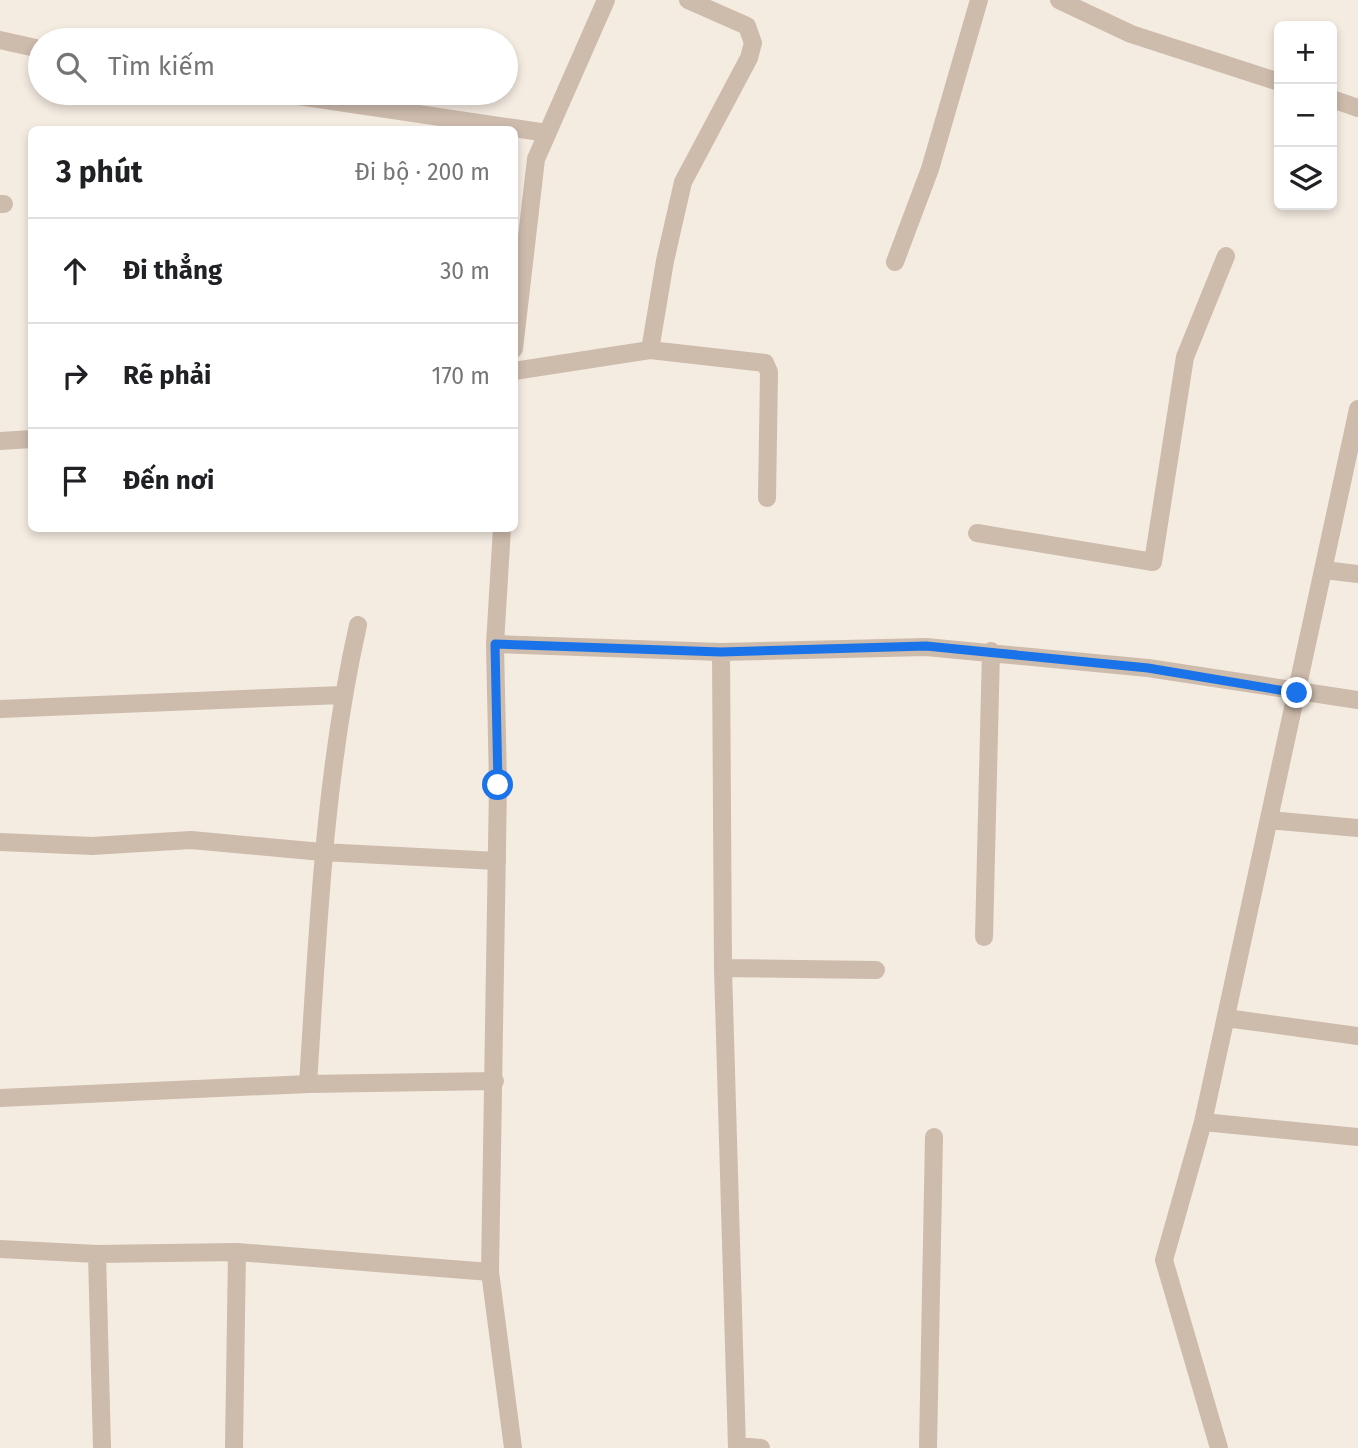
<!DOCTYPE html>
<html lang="vi">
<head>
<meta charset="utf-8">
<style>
	:root { --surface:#fff; --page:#f6f6f6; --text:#202124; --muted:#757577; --line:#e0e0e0 }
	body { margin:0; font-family:"Fira Sans",sans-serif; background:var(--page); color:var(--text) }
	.controls { position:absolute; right:21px; top:21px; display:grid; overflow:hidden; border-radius:10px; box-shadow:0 4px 10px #0003 }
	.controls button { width:63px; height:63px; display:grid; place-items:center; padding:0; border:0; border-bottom:2px solid var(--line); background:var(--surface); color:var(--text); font:35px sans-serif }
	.stop { position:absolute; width:21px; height:21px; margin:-16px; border:5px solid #1a73e8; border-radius:50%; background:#fff }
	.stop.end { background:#1a73e8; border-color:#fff; box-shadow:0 2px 7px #0008 }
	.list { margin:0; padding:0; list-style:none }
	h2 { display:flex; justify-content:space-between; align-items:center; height:91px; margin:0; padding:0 28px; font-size:30px }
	h2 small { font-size:23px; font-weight:400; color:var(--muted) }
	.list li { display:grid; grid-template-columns:46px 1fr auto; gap:21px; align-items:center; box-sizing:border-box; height:105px; padding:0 28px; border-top:2px solid var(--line) }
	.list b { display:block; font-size:26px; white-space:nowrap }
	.list em { font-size:23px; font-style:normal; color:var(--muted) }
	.icon { flex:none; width:38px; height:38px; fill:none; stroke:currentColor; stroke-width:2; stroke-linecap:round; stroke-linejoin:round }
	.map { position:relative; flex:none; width:1358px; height:1448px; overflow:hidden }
	.search { position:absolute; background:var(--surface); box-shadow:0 4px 10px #0003; left:28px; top:28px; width:490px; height:77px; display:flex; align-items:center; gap:18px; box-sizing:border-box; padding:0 24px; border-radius:38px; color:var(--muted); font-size:26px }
	.panel { position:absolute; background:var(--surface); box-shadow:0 4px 10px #0003; left:28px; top:126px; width:490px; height:406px; border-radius:10px }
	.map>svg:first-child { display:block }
</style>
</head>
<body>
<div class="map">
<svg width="1358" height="1448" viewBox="0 0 1358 1448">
	<rect width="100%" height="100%" fill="#f4ebe1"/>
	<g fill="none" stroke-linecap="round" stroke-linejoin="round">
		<!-- minor -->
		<path stroke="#cdbbac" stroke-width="18" d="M1059 0 1131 34 1279 82
			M0 40 40 49
			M278 93 547 133
			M1332 99 1358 108
			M0 204H4
			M895 262 930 169 979 0
			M650 350 665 261 683 182 749 58 753 43 747 26 688 0
			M514 371 650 350 765 363 769 372 767 498
			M0 441 32 439
			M977 533 1153 562 1185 357 1226 256
			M1324 570 1358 574
			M495 644 721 652 926 647 1148 668 1358 700
			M721 652 723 968 737 1448
			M0 709 342 695
			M1269 820 1358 828
			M0 842 92 846 191 840 322 852 497 861
			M984 937 991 651
			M723 968 876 970
			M1226 1018 1358 1036
			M308 1084C318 930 324 776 358 625
			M0 1098 308 1084 495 1081
			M1203 1122 1358 1137
			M0 1249 97 1254 237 1252 490 1272
			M97 1254 102 1448
			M737 1446 761 1448
			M234 1448 237 1252
			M928 1448 934 1137
			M1219 1448 1164 1260 1203 1122 1358 409"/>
		<!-- tertiary -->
		<path stroke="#cdbbac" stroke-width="18" d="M514 349 536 159 606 0
			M502 528 495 644 498 785 490 1272 513 1448"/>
	</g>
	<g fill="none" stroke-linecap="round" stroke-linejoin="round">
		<!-- route -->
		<path stroke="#1a73e8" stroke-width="9" d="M498 785 495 644 721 652 926 646 1148 668 1297 693"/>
	</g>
</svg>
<div class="controls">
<button>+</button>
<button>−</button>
<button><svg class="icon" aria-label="layers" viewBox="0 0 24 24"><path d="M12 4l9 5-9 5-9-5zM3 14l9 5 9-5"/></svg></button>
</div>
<div class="stop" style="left:498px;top:785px"></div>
<div class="stop end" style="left:1297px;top:693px"></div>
<div class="search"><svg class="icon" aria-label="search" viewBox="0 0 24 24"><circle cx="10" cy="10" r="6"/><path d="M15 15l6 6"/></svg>Tìm kiếm</div>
<section class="panel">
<h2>3 phút<small>Đi bộ · 200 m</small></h2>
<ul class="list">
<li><svg class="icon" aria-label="ahead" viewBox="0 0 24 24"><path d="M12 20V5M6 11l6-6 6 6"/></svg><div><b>Đi thẳng</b></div><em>30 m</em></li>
<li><svg class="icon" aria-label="right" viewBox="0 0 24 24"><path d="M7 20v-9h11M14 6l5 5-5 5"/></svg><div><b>Rẽ phải</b></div><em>170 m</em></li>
<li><svg class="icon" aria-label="arrive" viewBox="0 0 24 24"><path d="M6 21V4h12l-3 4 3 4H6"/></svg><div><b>Đến nơi</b></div></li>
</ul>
</section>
</div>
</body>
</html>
